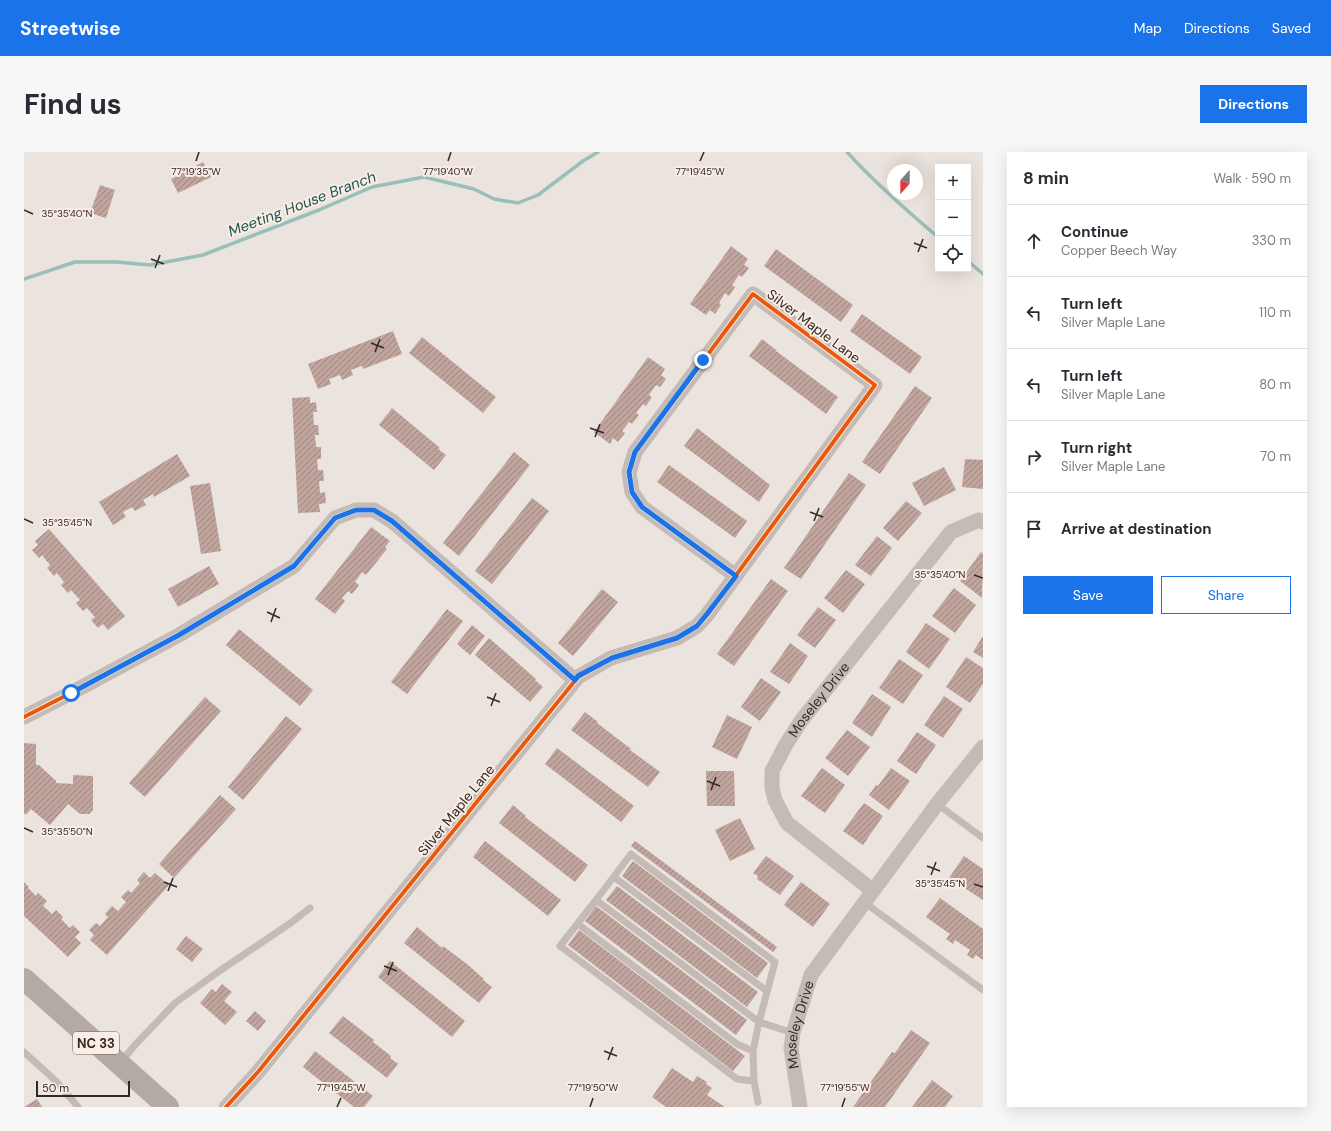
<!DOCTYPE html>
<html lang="en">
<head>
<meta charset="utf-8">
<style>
	:root { --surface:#fff; --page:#f7f7f7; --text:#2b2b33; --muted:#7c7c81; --line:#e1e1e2; --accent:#1a73e8 }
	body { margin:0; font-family:"DM Sans",sans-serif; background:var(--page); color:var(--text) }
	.controls { position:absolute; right:12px; top:12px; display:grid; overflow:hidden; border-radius:0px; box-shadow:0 4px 16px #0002 }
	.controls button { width:36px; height:36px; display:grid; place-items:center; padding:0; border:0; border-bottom:1px solid var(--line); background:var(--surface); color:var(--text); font:20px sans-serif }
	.compass { position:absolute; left:863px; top:12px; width:36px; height:36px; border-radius:50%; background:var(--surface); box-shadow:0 4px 16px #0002; rotate:201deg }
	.scale { position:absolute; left:12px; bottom:10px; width:94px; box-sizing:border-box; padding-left:4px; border:2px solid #342826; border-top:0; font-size:11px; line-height:14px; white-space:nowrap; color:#342826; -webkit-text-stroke:3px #f9ede4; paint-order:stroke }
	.stop { position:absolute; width:12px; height:12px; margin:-9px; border:3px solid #1a73e8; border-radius:50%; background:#fff }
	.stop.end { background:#1a73e8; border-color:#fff; box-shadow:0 1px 4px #0008 }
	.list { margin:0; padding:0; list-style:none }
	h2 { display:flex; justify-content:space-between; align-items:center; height:52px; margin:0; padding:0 16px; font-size:17px }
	h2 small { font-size:13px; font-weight:400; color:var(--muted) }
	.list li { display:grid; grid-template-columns:26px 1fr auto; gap:12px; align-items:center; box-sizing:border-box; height:72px; padding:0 16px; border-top:1px solid var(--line) }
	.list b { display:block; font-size:15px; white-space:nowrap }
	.list p { margin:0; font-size:13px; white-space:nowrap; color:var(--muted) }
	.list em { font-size:13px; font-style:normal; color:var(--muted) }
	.actions { display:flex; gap:8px; padding:12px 16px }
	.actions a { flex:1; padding:9px 0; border:1px solid var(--accent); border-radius:0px; text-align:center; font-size:14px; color:var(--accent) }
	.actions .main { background:var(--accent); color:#fff }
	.icon { flex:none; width:22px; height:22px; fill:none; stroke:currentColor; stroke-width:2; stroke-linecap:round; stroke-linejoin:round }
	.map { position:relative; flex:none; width:959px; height:955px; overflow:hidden; border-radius:0px }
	header { display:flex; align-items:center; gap:24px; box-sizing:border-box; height:56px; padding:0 20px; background:var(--accent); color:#fff }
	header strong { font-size:19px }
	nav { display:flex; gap:22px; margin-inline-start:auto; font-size:14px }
	.intro { display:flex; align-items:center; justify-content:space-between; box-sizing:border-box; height:96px; padding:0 24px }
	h1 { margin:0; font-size:28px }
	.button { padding:10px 18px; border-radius:0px; background:var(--accent); color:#fff; font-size:14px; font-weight:700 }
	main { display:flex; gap:24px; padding:0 24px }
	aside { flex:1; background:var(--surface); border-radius:0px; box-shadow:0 4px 16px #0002 }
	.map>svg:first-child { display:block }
</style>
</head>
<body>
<header>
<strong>Streetwise</strong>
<nav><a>Map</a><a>Directions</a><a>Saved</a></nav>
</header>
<div class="intro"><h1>Find us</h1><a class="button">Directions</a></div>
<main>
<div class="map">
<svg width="959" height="955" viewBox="0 0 959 955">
	<defs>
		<pattern id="building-hatch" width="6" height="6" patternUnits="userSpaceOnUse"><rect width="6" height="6" fill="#c0a49e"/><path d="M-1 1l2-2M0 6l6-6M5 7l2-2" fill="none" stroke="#9d8681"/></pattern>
	</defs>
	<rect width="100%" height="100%" fill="#ebe3dd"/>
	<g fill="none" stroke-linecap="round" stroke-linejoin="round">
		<!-- stream -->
		<path stroke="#99bfb9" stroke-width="3.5" d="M823 0C851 31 882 58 914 85
			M944 109 959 122
			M0 127 51 110H93L126 113 179 103 295 58 348 35 400 25 450 37 470 47 494 51 514 43 559 9 574 0"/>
	</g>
	<!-- building -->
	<path fill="url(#building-hatch)" d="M179 10 187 25 154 41 147 27Z
		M76 33 91 38 82 66 66 61Z
		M707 94 724 107 720 113 725 116 718 125 715 123 708 133 711 135 705 144 701 141 695 151 697 153 691 162 686 158 682 163 666 152Z
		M752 97 829 153 817 170 740 114Z
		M838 162 898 205 886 222 826 179Z
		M369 179 378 202 339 217 338 214 327 218 329 223 318 228 316 223 305 227 307 232 294 237 284 212Z
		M398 185 472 245 459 261 385 201Z
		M738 187 752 198V199L814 245 802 262 725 204Z
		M624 205 641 217 637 223 642 227 636 235 632 233 625 243 628 245 622 254 619 252 612 261 615 263 608 272 605 270 598 279 601 281 594 290 589 286 586 292 570 280Z
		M891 234 908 246 856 322 838 310Z
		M286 245V251L292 250 293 260H289L290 273H294L295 283H291L292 295H297V307H293L294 318H299L300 329H295L296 341 301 340 302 351 295 352 296 360 274 361 268 246Z
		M368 256 416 296 414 297 422 303 410 318 355 273Z
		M673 276 746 333 735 350 660 294Z
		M490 300 506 313 435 404 419 391Z
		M153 302 166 324 130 345 129 342 119 348 122 353 111 359 108 355 99 360 102 365 89 373 75 350Z
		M941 307 959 308V337L938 335Z
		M645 313 723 369 711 386 633 330Z
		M920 315 932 338 900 354 888 331Z
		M825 321 842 333 777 427 760 416Z
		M186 331 197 399 177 402 166 334Z
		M508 346 525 359 468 432 451 419Z
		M882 349 898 361 874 389 859 376Z
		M347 375 366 389 361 395 363 397 342 423 338 420 331 430 335 433 328 442 324 439 318 446 321 449 311 462 291 447Z
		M25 377 101 464 84 478 79 472 74 476 67 468 71 465 63 456 59 459 52 451 56 448 47 438 44 441 37 433 40 430 33 421 30 424 23 416 26 413 18 403 15 406 8 398 14 393 11 389Z
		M853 384 868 396 847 424 831 413Z
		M957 400 959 402 958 446 936 429Z
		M185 414 195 432 154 455 144 437Z
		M822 418 841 432 819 461 800 446Z
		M747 427 764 439 710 514 693 502Z
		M930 436 952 453 931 481 908 464Z
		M578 437 594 450 549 504 534 491Z
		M794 455 812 468 791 496 773 483Z
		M423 457 439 469 383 542 367 530Z
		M902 471 926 487 905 517 882 500Z
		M448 473 461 484 446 503 433 492Z
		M215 477 289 538 276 554 202 493Z
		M959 484V506L949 500Z
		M465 486 512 527 511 528 519 535 506 550 451 503Z
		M766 491 784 504 765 532 746 520Z
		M942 505 959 516V532L946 551 922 535Z
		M875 507 899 523 879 552 855 536Z
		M737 526 757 540 736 569 717 555Z
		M848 542 867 555 848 585 828 571Z
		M920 544 939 557 919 586 900 573Z
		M181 545 197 559 121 645 105 631Z
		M561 560 574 570 573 571 607 597 606 598 636 620 624 635 547 578Z
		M703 563 728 575 713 607 688 595Z
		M262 564 278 577 219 648 204 635Z
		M823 578 846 595 824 624 801 606Z
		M893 580 912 593 892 622 873 609Z
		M0 591 12 592V613H15L32 629V631L49 632V623L69 624V658L65 662H56L44 652 26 673 7 657 3 662H0Z
		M533 596 610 654 597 670 521 612Z
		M798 616 821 633 801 661 777 644Z
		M867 616 886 629 865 658 845 643 852 633 854 634Z
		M682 619H710L711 654H683Z
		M196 643 212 657 150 726 135 712Z
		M840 651 859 664 839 693 819 679Z
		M489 653 502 664 501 665 564 713 551 730 475 671Z
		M716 666 731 697 706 709 691 678Z
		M461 689 537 748 524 764 449 705Z
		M611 689 753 795 749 800 607 694Z
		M742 704 770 724 756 743 733 727 734 724 729 721Z
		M940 704 959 717V748L925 726Z
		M609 709 744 811 733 826 598 724Z
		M120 720 126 726 131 721 145 733 83 803 66 788 70 783 65 778 72 771 76 774 84 765 81 762 88 754 94 759 102 750 97 745 104 738 107 741 116 731 113 728Z
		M0 730 5 735 4 736 12 744 14 741 23 749 19 754 28 762 32 758 39 765 37 767 46 776 49 773 56 780 51 785 57 791 44 805 0 764Z
		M777 730 806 752 789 775 760 753Z
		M593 734 734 840 723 855 582 748Z
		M916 746 959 777V808L952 803 949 807 943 803 946 798 931 788 929 792 922 787 926 782 902 765Z
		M572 754 723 868 712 883 561 769Z
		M393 775 418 796 419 794 443 812 460 827 459 828 468 835 455 851 380 791Z
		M555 778 721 904 709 919 544 793Z
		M162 784 179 797 168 810 152 797Z
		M366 809 441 869 428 885 354 825Z
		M198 832 208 840 200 849 213 860 201 873 176 851 188 837 192 840Z
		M231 859 242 869 234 879 222 869Z
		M319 864 350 888 349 890 367 904 366 906 374 912 363 926 305 881Z
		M887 878 906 891 861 955H829L868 900 871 901Z
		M291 899 349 944 340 955H330L279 915Z
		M648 916 669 930 673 924 683 930 682 932 688 936 683 943 701 955H642L628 945Z
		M908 928 929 944 921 955H888Z
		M13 947 18 955H0Z"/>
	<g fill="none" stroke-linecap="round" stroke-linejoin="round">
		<!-- service -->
		<path stroke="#c4bbb7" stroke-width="7" d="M913 652 959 686
			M590 725 743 839
			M572 748 536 794 713 927 730 929 729 899 735 870 751 810 607 702 572 748 735 870 769 881
			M840 750 959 838
			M554 772 713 892 729 899
			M0 900 33 930 54 955
			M97 910 111 893 151 851 194 820 268 770 286 756
			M730 929 734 950"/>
		<!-- minor -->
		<g stroke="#c4bbb7" stroke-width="15">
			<path d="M0 565 47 541 155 483 270 414 311 366 332 358H350L368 369 551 528"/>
			<path id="s1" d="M848 738 763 671 751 648 748 636V619L761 594 777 569 927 380 955 368 959 370"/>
			<path d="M202 955 234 920 554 525 587 506 653 486 673 474 683 463 851 233 729 142 611 300 605 320 608 340 618 355 712 424"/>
			<path id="s2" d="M776 955 767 896 769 881 787 823 913 652 959 595"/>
		</g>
		<!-- primary -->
		<path stroke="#b3aaa6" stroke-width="22" d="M0 827 144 955"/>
		<defs>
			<path id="cycleway" d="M0 565 47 541 155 483 270 414 311 366 332 358H350L368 369 551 528
				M202 955 234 920 554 525 587 506 653 486 673 474 683 463 851 233 729 142 611 300 605 320 608 340 618 355 712 424"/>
		</defs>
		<!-- cycleway casing -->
		<use href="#cycleway" stroke="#f9ede4" stroke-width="6"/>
		<!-- cycleway -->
		<use href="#cycleway" stroke="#e8590c" stroke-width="4"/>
	</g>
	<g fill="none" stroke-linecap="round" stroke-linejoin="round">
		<!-- route -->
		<path stroke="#1a73e8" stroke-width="5" d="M47 541 155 483 270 414 311 366 332 358H350L368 369 551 528 554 524 588 506 653 486 673 474 683 462 712 424 618 355 608 340 605 320 611 300 679 208"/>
	</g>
	<!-- ticks -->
	<path fill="none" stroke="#342826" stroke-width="1.5" d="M172 9 175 0M424 9 427 0M676 9 680 0M0 58 9 62M890 91 903 96M894 100 899 87M127 107 140 112M131 116 136 103M347 191 360 196M351 200 356 187M566 276 580 281M571 285 576 272M786 360 799 365M0 367 9 371M790 369 795 356M950 423 959 426M243 460 256 466M247 470 252 456M463 545 476 550M467 554 472 541M683 629 696 634M687 638 692 625M0 676 9 680M903 714 916 719M907 723 912 710M140 730 153 735M950 732 959 735M144 739 149 726M360 814 373 819M364 823 369 810M580 899 593 904M584 908 589 895M313 955 317 946M566 955 569 946M818 955 821 946"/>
	<g text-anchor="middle" stroke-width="4" stroke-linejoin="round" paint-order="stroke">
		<!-- shield labels -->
		<rect fill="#f9ede4" stroke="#6f635f" stroke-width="1" x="49" y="880" width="46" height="22" rx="3"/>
		<g font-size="13" font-weight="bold" fill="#342826">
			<text x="72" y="896">NC 33</text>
		</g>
		<!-- street labels -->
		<g font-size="14" fill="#342826" stroke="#f9ede4">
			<text transform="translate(790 174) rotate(37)" y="5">Silver Maple Lane</text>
			<text dy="5" stroke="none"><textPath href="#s1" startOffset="249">Moseley Drive</textPath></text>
			<text transform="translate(432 658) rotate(-51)" y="5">Silver Maple Lane</text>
			<text dy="5" stroke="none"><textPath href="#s2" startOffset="84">Moseley Drive</textPath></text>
		</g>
		<!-- water labels -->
		<g font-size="15" font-style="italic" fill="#1a5753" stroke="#f9ede4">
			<text transform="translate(278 52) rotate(-21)" y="5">Meeting House Branch</text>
		</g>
	</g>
	<g font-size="10" text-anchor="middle" fill="#342826" stroke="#f9ede4" stroke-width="4" stroke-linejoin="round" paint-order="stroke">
		<text x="172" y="23">77°19'35"W</text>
		<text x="424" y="23">77°19'40"W</text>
		<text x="676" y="23">77°19'45"W</text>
		<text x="43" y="65">35°35'40"N</text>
		<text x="43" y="374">35°35'45"N</text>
		<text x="916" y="426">35°35'40"N</text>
		<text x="43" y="683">35°35'50"N</text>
		<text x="916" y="735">35°35'45"N</text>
		<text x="317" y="939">77°19'45"W</text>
		<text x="569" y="939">77°19'50"W</text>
		<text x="821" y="939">77°19'55"W</text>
	</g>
</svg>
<div class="controls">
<button>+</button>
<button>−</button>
<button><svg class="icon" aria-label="locate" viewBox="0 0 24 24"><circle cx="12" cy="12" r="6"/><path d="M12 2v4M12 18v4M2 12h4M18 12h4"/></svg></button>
</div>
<svg class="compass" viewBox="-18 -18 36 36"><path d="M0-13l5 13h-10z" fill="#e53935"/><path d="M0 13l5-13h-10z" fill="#7c7c81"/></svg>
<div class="scale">50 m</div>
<div class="stop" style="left:47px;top:541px"></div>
<div class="stop end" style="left:679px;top:208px"></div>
</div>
<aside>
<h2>8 min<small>Walk · 590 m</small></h2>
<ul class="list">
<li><svg class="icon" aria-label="ahead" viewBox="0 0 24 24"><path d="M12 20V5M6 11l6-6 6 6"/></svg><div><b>Continue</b><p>Copper Beech Way</p></div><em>330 m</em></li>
<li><svg class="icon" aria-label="left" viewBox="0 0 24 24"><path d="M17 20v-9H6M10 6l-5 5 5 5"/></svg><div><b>Turn left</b><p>Silver Maple Lane</p></div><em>110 m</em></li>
<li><svg class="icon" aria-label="left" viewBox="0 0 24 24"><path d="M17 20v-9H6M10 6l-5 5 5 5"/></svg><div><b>Turn left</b><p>Silver Maple Lane</p></div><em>80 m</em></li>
<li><svg class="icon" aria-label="right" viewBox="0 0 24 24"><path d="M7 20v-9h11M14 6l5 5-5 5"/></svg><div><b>Turn right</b><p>Silver Maple Lane</p></div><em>70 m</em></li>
<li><svg class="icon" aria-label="arrive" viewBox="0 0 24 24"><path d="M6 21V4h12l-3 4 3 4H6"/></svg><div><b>Arrive at destination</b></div></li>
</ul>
<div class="actions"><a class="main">Save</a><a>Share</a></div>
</aside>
</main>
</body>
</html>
